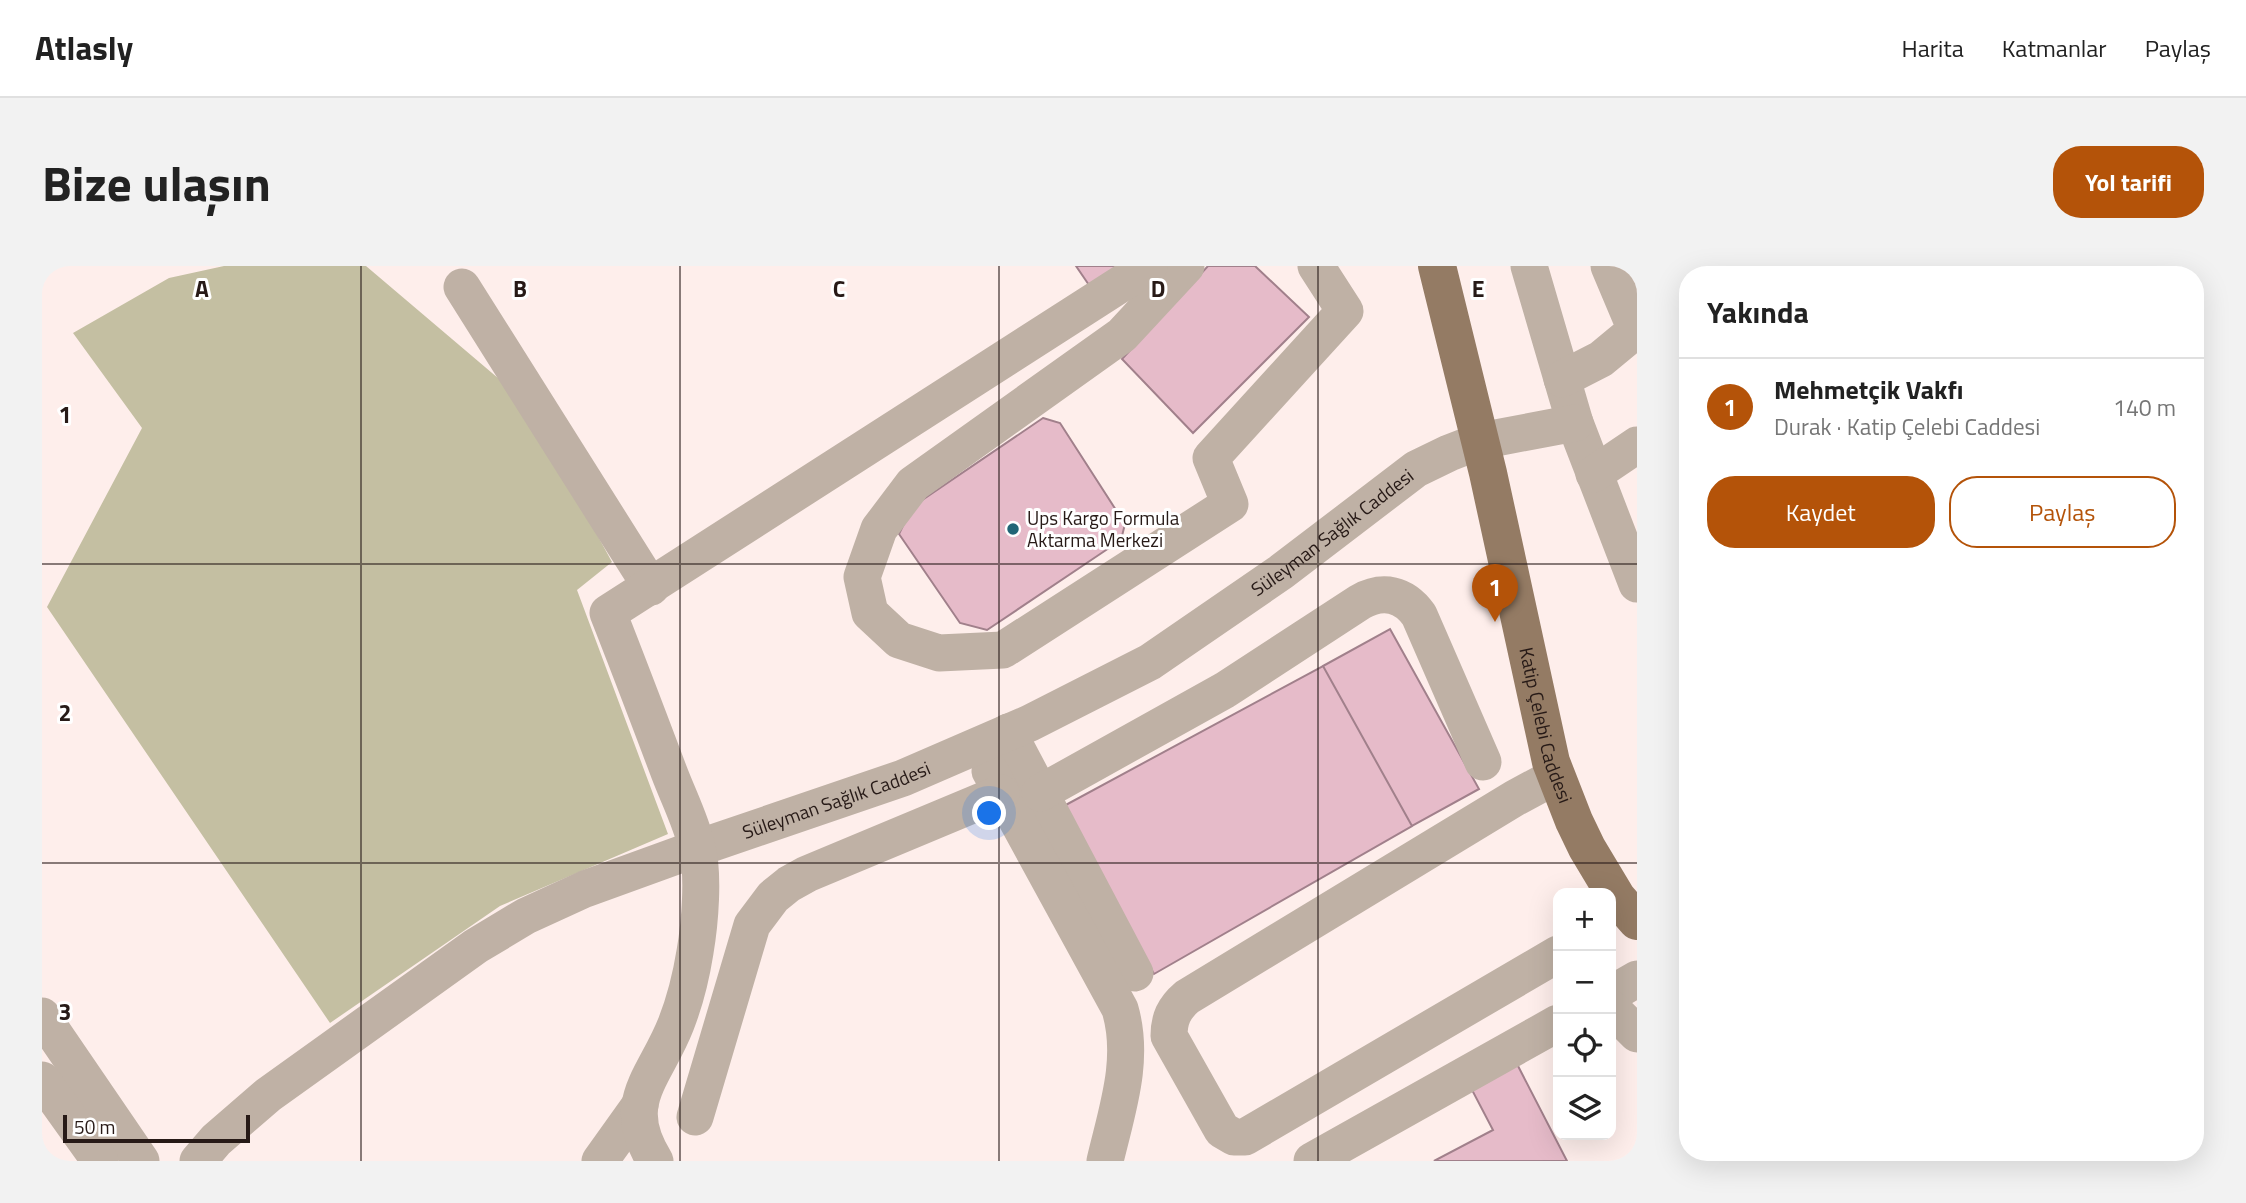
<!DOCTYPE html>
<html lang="tr">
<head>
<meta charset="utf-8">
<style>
	:root { --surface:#fff; --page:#f2f2f2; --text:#222; --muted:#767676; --line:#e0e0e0; --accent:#b45309 }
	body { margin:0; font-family:"Titillium Web",sans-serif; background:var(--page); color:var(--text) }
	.controls { position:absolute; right:21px; bottom:21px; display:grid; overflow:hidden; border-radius:14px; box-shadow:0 7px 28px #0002 }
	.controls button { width:63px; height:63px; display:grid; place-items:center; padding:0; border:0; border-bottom:2px solid var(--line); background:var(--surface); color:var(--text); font:35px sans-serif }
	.scale { position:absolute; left:21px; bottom:18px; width:187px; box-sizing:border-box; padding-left:7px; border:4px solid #271a17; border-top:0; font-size:19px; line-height:24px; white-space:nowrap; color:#271a17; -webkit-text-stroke:5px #fff; paint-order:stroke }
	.you { position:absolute; left:948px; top:548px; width:24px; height:24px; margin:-18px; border:5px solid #fff; border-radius:50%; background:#1a73e8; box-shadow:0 0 0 10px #1a73e833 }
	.badge { display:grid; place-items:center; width:46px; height:46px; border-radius:50%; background:var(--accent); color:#fff; font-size:23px; font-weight:700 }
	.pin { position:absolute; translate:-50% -58px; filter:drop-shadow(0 2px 4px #0008) }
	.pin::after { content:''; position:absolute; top:37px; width:24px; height:21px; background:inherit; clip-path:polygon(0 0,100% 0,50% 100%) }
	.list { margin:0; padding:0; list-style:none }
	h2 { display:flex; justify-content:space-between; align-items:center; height:91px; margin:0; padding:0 28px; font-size:30px }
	h2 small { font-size:23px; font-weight:400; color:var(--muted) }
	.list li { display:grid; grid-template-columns:46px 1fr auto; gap:21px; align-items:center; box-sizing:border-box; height:98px; padding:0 28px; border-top:2px solid var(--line) }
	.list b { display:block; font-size:26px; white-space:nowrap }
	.list p { margin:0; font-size:23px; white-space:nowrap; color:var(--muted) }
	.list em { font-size:23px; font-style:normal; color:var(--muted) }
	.actions { display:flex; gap:14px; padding:21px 28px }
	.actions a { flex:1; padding:16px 0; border:2px solid var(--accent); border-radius:28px; text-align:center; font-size:24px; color:var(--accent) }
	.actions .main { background:var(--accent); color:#fff }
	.icon { flex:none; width:38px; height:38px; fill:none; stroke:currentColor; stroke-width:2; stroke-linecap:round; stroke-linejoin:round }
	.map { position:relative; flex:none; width:1595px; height:895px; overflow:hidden; border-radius:28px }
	header { display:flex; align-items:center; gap:42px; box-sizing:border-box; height:98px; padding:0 35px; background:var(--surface); border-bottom:2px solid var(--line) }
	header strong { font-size:33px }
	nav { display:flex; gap:38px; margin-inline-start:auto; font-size:24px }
	.intro { display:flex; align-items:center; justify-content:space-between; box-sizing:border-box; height:168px; padding:0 42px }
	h1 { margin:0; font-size:49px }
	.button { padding:18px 32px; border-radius:28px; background:var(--accent); color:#fff; font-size:24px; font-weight:700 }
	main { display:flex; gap:42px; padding:0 42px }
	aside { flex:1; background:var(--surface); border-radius:28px; box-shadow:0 7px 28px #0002 }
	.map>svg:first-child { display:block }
</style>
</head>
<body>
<header>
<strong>Atlasly</strong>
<nav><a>Harita</a><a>Katmanlar</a><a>Paylaş</a></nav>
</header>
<div class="intro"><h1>Bize ulaşın</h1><a class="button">Yol tarifi</a></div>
<main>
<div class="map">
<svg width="1595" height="895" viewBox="0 0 1595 895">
	<rect width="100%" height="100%" fill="#feeeeb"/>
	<!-- green -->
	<path fill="#c4bfa2" d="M182 0H324L463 118 513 192 570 296 535 324 626 568 458 640 288 757 5 341 100 162 31 67 127 12Z"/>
	<!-- building -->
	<path fill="#e6bbc9" stroke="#a1808b" stroke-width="2" d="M1034 0H1083L1049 22Z
		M1166 0H1213L1267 51 1151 167 1080 93Z
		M1001 152 1018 157 1083 258 1079 274 945 364 918 357 857 268 870 241Z
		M1348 363 1437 523 1370 560 1281 400Z
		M1281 400 1370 560 1112 708 1020 541Z
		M1475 798 1525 895H1392L1451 864 1429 822Z"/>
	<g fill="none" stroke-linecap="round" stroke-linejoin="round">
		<!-- minor -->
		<g stroke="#bfb1a5" stroke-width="37">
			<path d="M1144 0 1080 69 871 218 837 263 820 311 828 347 857 374 897 387 961 384 1188 238 1169 192 1303 45 1274 0"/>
			<path d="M1487 0 1533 157 1595 318"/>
			<path d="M420 21 609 321"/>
			<path d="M1520 113 1559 93 1594 64 1567 0"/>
			<path d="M1552 208 1595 179"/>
			<path d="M966 466 1093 707"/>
			<path d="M948 505 1078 743C1093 794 1075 844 1063 895"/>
			<path d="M1514 510 1473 532 1145 731C1132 742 1127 753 1127 770L1180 864 1192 871H1203L1516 688"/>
			<path d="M998 527 1183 424 1318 336C1341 323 1362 328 1377 349L1441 496"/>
			<path d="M1569 728 1595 713"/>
			<path d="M1569 742 1595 768"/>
			<path d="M0 750 99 895"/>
			<path d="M0 814 58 895"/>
			<path d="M653 851 710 659 731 631 747 618 765 608 959 527"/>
			<path id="s1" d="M156 895 174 874 226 829 434 680 484 650 543 623 656 582 861 512 988 457 1108 396 1239 306 1374 203 1407 187 1438 175 1533 157"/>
			<path d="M558 895 598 839"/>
			<path d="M613 895C576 836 613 812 634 758 643 735 649 711 653 686 658 657 662 609 655 581 649 555 636 530 627 506 607 453 587 400 566 347L1107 0"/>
			<path d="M1270 895 1516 757"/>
		</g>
		<!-- major -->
		<path stroke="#947b64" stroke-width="38" id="s2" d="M1395 0 1446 207 1509 496 1532 555 1545 582 1575 632 1595 655"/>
	</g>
	<!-- grid -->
	<path fill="none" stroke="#271a17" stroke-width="2" stroke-opacity="0.55" d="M319 0V895M638 0V895M957 0V895M1276 0V895M0 298H1595M0 597H1595"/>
	<!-- markers -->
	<circle fill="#216576" stroke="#fff" stroke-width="2.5" cx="971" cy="263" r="7"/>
	<g text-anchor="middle" stroke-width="6" stroke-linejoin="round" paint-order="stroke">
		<!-- poi labels -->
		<g font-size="19" fill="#271a17" stroke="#fff" text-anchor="start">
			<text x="985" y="259">Ups Kargo Formula<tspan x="985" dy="22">Aktarma Merkezi</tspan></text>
		</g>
		<!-- street labels -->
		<g font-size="19" fill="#271a17" stroke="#fff">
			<text dy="7" stroke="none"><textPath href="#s1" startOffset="1309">Süleyman Sağlık Caddesi</textPath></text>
			<text dy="7" stroke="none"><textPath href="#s2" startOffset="472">Katip Çelebi Caddesi</textPath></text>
			<text dy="7" stroke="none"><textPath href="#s1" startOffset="742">Süleyman Sağlık Caddesi</textPath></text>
		</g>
	</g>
	<g font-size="23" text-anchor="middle" font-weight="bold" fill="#271a17" stroke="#fff" stroke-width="6" stroke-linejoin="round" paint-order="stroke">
		<text x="160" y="31">A</text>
		<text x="478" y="31">B</text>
		<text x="797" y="31">C</text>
		<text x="1116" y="31">D</text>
		<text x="1436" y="31">E</text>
		<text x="23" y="157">1</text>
		<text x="23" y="455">2</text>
		<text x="23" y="754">3</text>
	</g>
</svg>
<div class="controls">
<button>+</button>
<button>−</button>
<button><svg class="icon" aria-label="locate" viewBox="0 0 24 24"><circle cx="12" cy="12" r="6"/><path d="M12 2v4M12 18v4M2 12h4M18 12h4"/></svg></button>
<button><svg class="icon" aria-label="layers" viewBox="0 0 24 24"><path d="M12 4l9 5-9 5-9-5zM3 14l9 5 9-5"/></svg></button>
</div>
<div class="scale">50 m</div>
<div class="you"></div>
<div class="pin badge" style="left:1453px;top:356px">1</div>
</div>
<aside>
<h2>Yakında<small></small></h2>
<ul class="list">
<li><span class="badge">1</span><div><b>Mehmetçik Vakfı</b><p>Durak · Katip Çelebi Caddesi</p></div><em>140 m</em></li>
</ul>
<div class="actions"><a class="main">Kaydet</a><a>Paylaş</a></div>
</aside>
</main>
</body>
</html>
